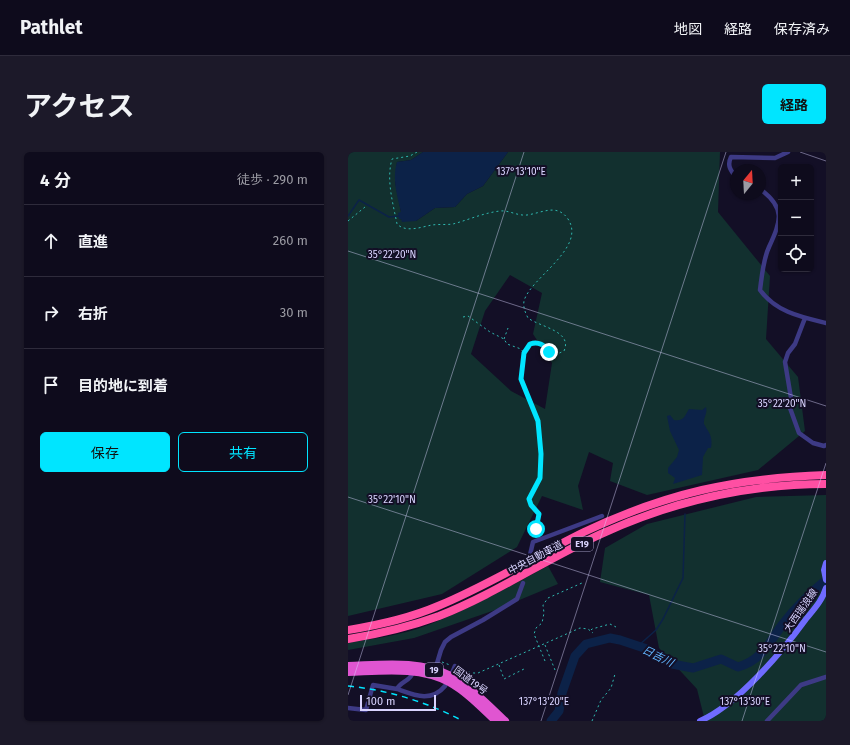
<!DOCTYPE html>
<html lang="ja">
<head>
<meta charset="utf-8">
<style>
	:root { --surface:#0e0b1c; --page:#1c1929; --text:#f1f3f6; --muted:#9b9ba3; --line:#2e2b3b; --accent:#00e5ff }
	body { margin:0; font-family:"Fira Sans","Noto Sans JP",sans-serif; background:var(--page); color:var(--text) }
	.controls { position:absolute; right:12px; top:12px; display:grid; overflow:hidden; border-radius:6px; box-shadow:0 1px 3px #0004 }
	.controls button { width:36px; height:36px; display:grid; place-items:center; padding:0; border:0; border-bottom:1px solid var(--line); background:var(--surface); color:var(--text); font:20px sans-serif }
	.compass { position:absolute; left:382px; top:12px; width:36px; height:36px; border-radius:50%; background:var(--surface); box-shadow:0 1px 3px #0004; rotate:18deg }
	.scale { position:absolute; left:12px; bottom:10px; width:76px; box-sizing:border-box; padding-left:4px; border:2px solid #d9d4ff; border-top:0; font-size:11px; line-height:14px; white-space:nowrap; color:#d9d4ff; -webkit-text-stroke:3px #130f26; paint-order:stroke }
	.stop { position:absolute; width:12px; height:12px; margin:-9px; border:3px solid #00e5ff; border-radius:50%; background:#fff }
	.stop.end { background:#00e5ff; border-color:#fff; box-shadow:0 1px 4px #0008 }
	.list { margin:0; padding:0; list-style:none }
	h2 { display:flex; justify-content:space-between; align-items:center; height:52px; margin:0; padding:0 16px; font-size:17px }
	h2 small { font-size:13px; font-weight:400; color:var(--muted) }
	.list li { display:grid; grid-template-columns:26px 1fr auto; gap:12px; align-items:center; box-sizing:border-box; height:72px; padding:0 16px; border-top:1px solid var(--line) }
	.list b { display:block; font-size:15px; white-space:nowrap }
	.list em { font-size:13px; font-style:normal; color:var(--muted) }
	.actions { display:flex; gap:8px; padding:12px 16px }
	.actions a { flex:1; padding:9px 0; border:1px solid var(--accent); border-radius:6px; text-align:center; font-size:14px; color:var(--accent) }
	.actions .main { background:var(--accent); color:#111 }
	.icon { flex:none; width:22px; height:22px; fill:none; stroke:currentColor; stroke-width:2; stroke-linecap:round; stroke-linejoin:round }
	.map { position:relative; flex:none; width:478px; height:569px; overflow:hidden; border-radius:6px }
	header { display:flex; align-items:center; gap:24px; box-sizing:border-box; height:56px; padding:0 20px; background:var(--surface); border-bottom:1px solid var(--line) }
	header strong { font-size:19px }
	nav { display:flex; gap:22px; margin-inline-start:auto; font-size:14px }
	.intro { display:flex; align-items:center; justify-content:space-between; box-sizing:border-box; height:96px; padding:0 24px }
	h1 { margin:0; font-size:28px }
	.button { padding:10px 18px; border-radius:6px; background:var(--accent); color:#111; font-size:14px; font-weight:700 }
	main { display:flex; gap:24px; padding:0 24px }
	aside { flex:1; background:var(--surface); border-radius:6px; box-shadow:0 1px 3px #0004 }
	.map>svg:first-child { display:block }
</style>
</head>
<body>
<header>
<strong>Pathlet</strong>
<nav><a>地図</a><a>経路</a><a>保存済み</a></nav>
</header>
<div class="intro"><h1>アクセス</h1><a class="button">経路</a></div>
<main>
<aside>
<h2>4 分<small>徒歩 · 290 m</small></h2>
<ul class="list">
<li><svg class="icon" aria-label="ahead" viewBox="0 0 24 24"><path d="M12 20V5M6 11l6-6 6 6"/></svg><div><b>直進</b></div><em>260 m</em></li>
<li><svg class="icon" aria-label="right" viewBox="0 0 24 24"><path d="M7 20v-9h11M14 6l5 5-5 5"/></svg><div><b>右折</b></div><em>30 m</em></li>
<li><svg class="icon" aria-label="arrive" viewBox="0 0 24 24"><path d="M6 21V4h12l-3 4 3 4H6"/></svg><div><b>目的地に到着</b></div></li>
</ul>
<div class="actions"><a class="main">保存</a><a>共有</a></div>
</aside>
<div class="map">
<svg width="478" height="569" viewBox="0 0 478 569">
	<rect width="100%" height="100%" fill="#130f26"/>
	<!-- green -->
	<path fill="#12302f" fill-rule="evenodd" d="M0 0H75L63 8 49 10 47 30 53 60 51 67 68 69 87 56 107 55 119 42 135 34 160 0H372L370 60 422 124 418 187 450 225 457 279 410 318 299 343 262 329 265 311 241 300 230 334 235 358 194 344 169 395 94 442 0 464ZM162 123 194 141 185 182 204 211 197 257 163 239 123 202 137 159Z
		M478 343V569H357L349 537 311 496 301 443 252 430 257 396 299 372 408 345Z
		M200 414 210 432 150 457 66 486 0 498V491C23 487 47 484 69 477 115 461 158 436 200 414Z"/>
	<!-- water -->
	<path fill="#0c2248" d="M75 0H160L135 34 119 42 107 55 87 56 68 69 54 70 53 67H51L50 61 53 60C49 43 44 27 49 10L63 8Z
		M358 255C360 262 355 265 356 272 361 281 365 284 363 296H360L355 305 354 323 325 332 327 326 320 321V316L329 305 331 298 322 279 319 264 322 263 326 268C336 270 337 263 341 257L354 258Z"/>
	<g fill="none" stroke-linecap="round" stroke-linejoin="round">
		<!-- stream -->
		<path stroke="#0c2248" stroke-width="1.5" d="M0 64 11 48 41 65 51 64
			M290 494 308 478 315 467 335 426 337 362"/>
		<!-- river -->
		<path stroke="#0c2248" stroke-width="9" d="M203 569 211 559 214 541 227 504 238 492 262 486 272 488 302 498 324 512 345 516 373 507 390 515C414 508 421 491 434 473 447 456 462 441 478 428"/>
		<!-- path -->
		<path stroke="#2fb8b0" stroke-width="1" stroke-dasharray="2 3" stroke-linecap="butt" d="M69 0 62 4 44 7C38 28 45 51 49 72 58 81 73 75 84 73 91 72 98 73 105 72 120 68 135 61 152 59 161 58 169 64 179 63 194 61 209 51 220 67 239 96 182 126 176 149 175 155 177 160 180 166 192 175 225 179 216 199L207 203C198 200 195 190 184 191L176 201 173 227 190 269 193 318 192 327 181 347 183 353 191 362 187 383
			M0 69 17 55
			M115 165 120 164 142 180 156 187 159 192 173 197 176 201
			M156 187 160 176
			M243 478 244 477 262 472 268 475
			M197 493 207 518
			M197 509 186 482 188 476 194 471 196 461 195 453 200 446 234 431
			M94 510 102 513
			M151 513 156 527 178 516
			M111 516 124 521H130L232 476 240 477 245 481
			M244 569 253 548 263 536 267 522"/>
		<!-- minor -->
		<path stroke="#3d3a85" stroke-width="4.5" d="M388 25C382 18 379 13 383 5L427 6 440 0
			M412 37C438 56 433 69 421 95 415 108 414 123 412 138 428 160 453 165 478 171
			M457 166 447 192 440 201 437 210 443 246 442 256 451 281 465 291 476 294 478 293
			M182 403 185 390 254 364
			M87 518 93 498 97 490 103 485 135 468 169 447 175 431
			M104 521 107 514
			M49 537C66 543 83 551 97 534
			M0 556 18 558 25 533 49 537C53 529 63 529 65 520
			M419 569 453 533 478 525"/>
		<!-- secondary -->
		<path stroke="#6f6bff" stroke-width="6" d="M478 411 476 418 478 428
			M352 569C389 553 434 500 458 467 466 457 474 449 478 436"/>
		<!-- trunk -->
		<path stroke="#e055d1" stroke-width="8" d="M0 514C34 513 71 508 103 524 123 535 140 553 157 569
			M0 520C33 519 71 514 101 530 119 540 133 555 148 569"/>
		<!-- motorway -->
		<path stroke="#ff4fa3" stroke-width="8" d="M0 478C31 473 62 466 90 454 141 433 187 404 236 380 319 341 387 326 478 323
			M0 487C31 482 61 475 91 464 147 442 198 407 253 382 325 349 399 332 478 332"/>
		<!-- rail -->
		<path stroke="#00e5ff" stroke-width="1.5" stroke-dasharray="6 5" stroke-linecap="butt" d="M0 534C40 538 79 550 115 569"/>
	</g>
	<g fill="none" stroke-linecap="round" stroke-linejoin="round">
		<!-- route -->
		<path stroke="#00e5ff" stroke-width="5" d="M188 377 191 362 183 353 181 347 192 326 193 302 190 269 173 227 176 201 182 192C191 189 196 193 201 200"/>
	</g>
	<!-- ticks -->
	<path fill="none" stroke="#d9d4ff" stroke-width="1" stroke-opacity="0.45" d="M452 0 478 9M0 99 478 254M0 345 478 500M0 543 176 0M193 569 378 0M394 569 478 311"/>
	<g text-anchor="middle" stroke-width="4" stroke-linejoin="round" paint-order="stroke">
		<!-- shield labels -->
		<g fill="#130f26" stroke="#9e99be" stroke-width="1">
			<rect x="223" y="385" width="22" height="14" rx="3"/>
			<rect x="77" y="511" width="18" height="14" rx="3"/>
		</g>
		<g font-size="9" font-weight="bold" fill="#d9d4ff">
			<text x="234" y="395">E19</text>
			<text x="86" y="521">19</text>
		</g>
		<!-- street labels -->
		<g font-size="10" fill="#d9d4ff" stroke="#130f26">
			<text transform="translate(187 405) rotate(-28)" y="4">中央自動車道</text>
			<text transform="translate(452 458) rotate(-55)" y="4">大西瑞浪線</text>
			<text transform="translate(123 528) rotate(36)" y="4">国道19号</text>
		</g>
		<!-- water labels -->
		<g font-size="11" font-style="italic" fill="#62b6ff" stroke="#130f26">
			<text transform="translate(310 504) rotate(26)" y="4">日吉川</text>
		</g>
	</g>
	<g font-size="10" text-anchor="middle" fill="#d9d4ff" stroke="#130f26" stroke-width="4" stroke-linejoin="round" paint-order="stroke">
		<text x="173" y="23">137°13'10"E</text>
		<text x="44" y="106">35°22'20"N</text>
		<text x="434" y="255">35°22'20"N</text>
		<text x="44" y="351">35°22'10"N</text>
		<text x="434" y="500">35°22'10"N</text>
		<text x="196" y="553">137°13'20"E</text>
		<text x="397" y="553">137°13'30"E</text>
	</g>
</svg>
<div class="controls">
<button>+</button>
<button>−</button>
<button><svg class="icon" aria-label="locate" viewBox="0 0 24 24"><circle cx="12" cy="12" r="6"/><path d="M12 2v4M12 18v4M2 12h4M18 12h4"/></svg></button>
</div>
<svg class="compass" viewBox="-18 -18 36 36"><path d="M0-13l5 13h-10z" fill="#e53935"/><path d="M0 13l5-13h-10z" fill="#9b9ba3"/></svg>
<div class="scale">100 m</div>
<div class="stop" style="left:188px;top:377px"></div>
<div class="stop end" style="left:201px;top:200px"></div>
</div>
</main>
</body>
</html>
